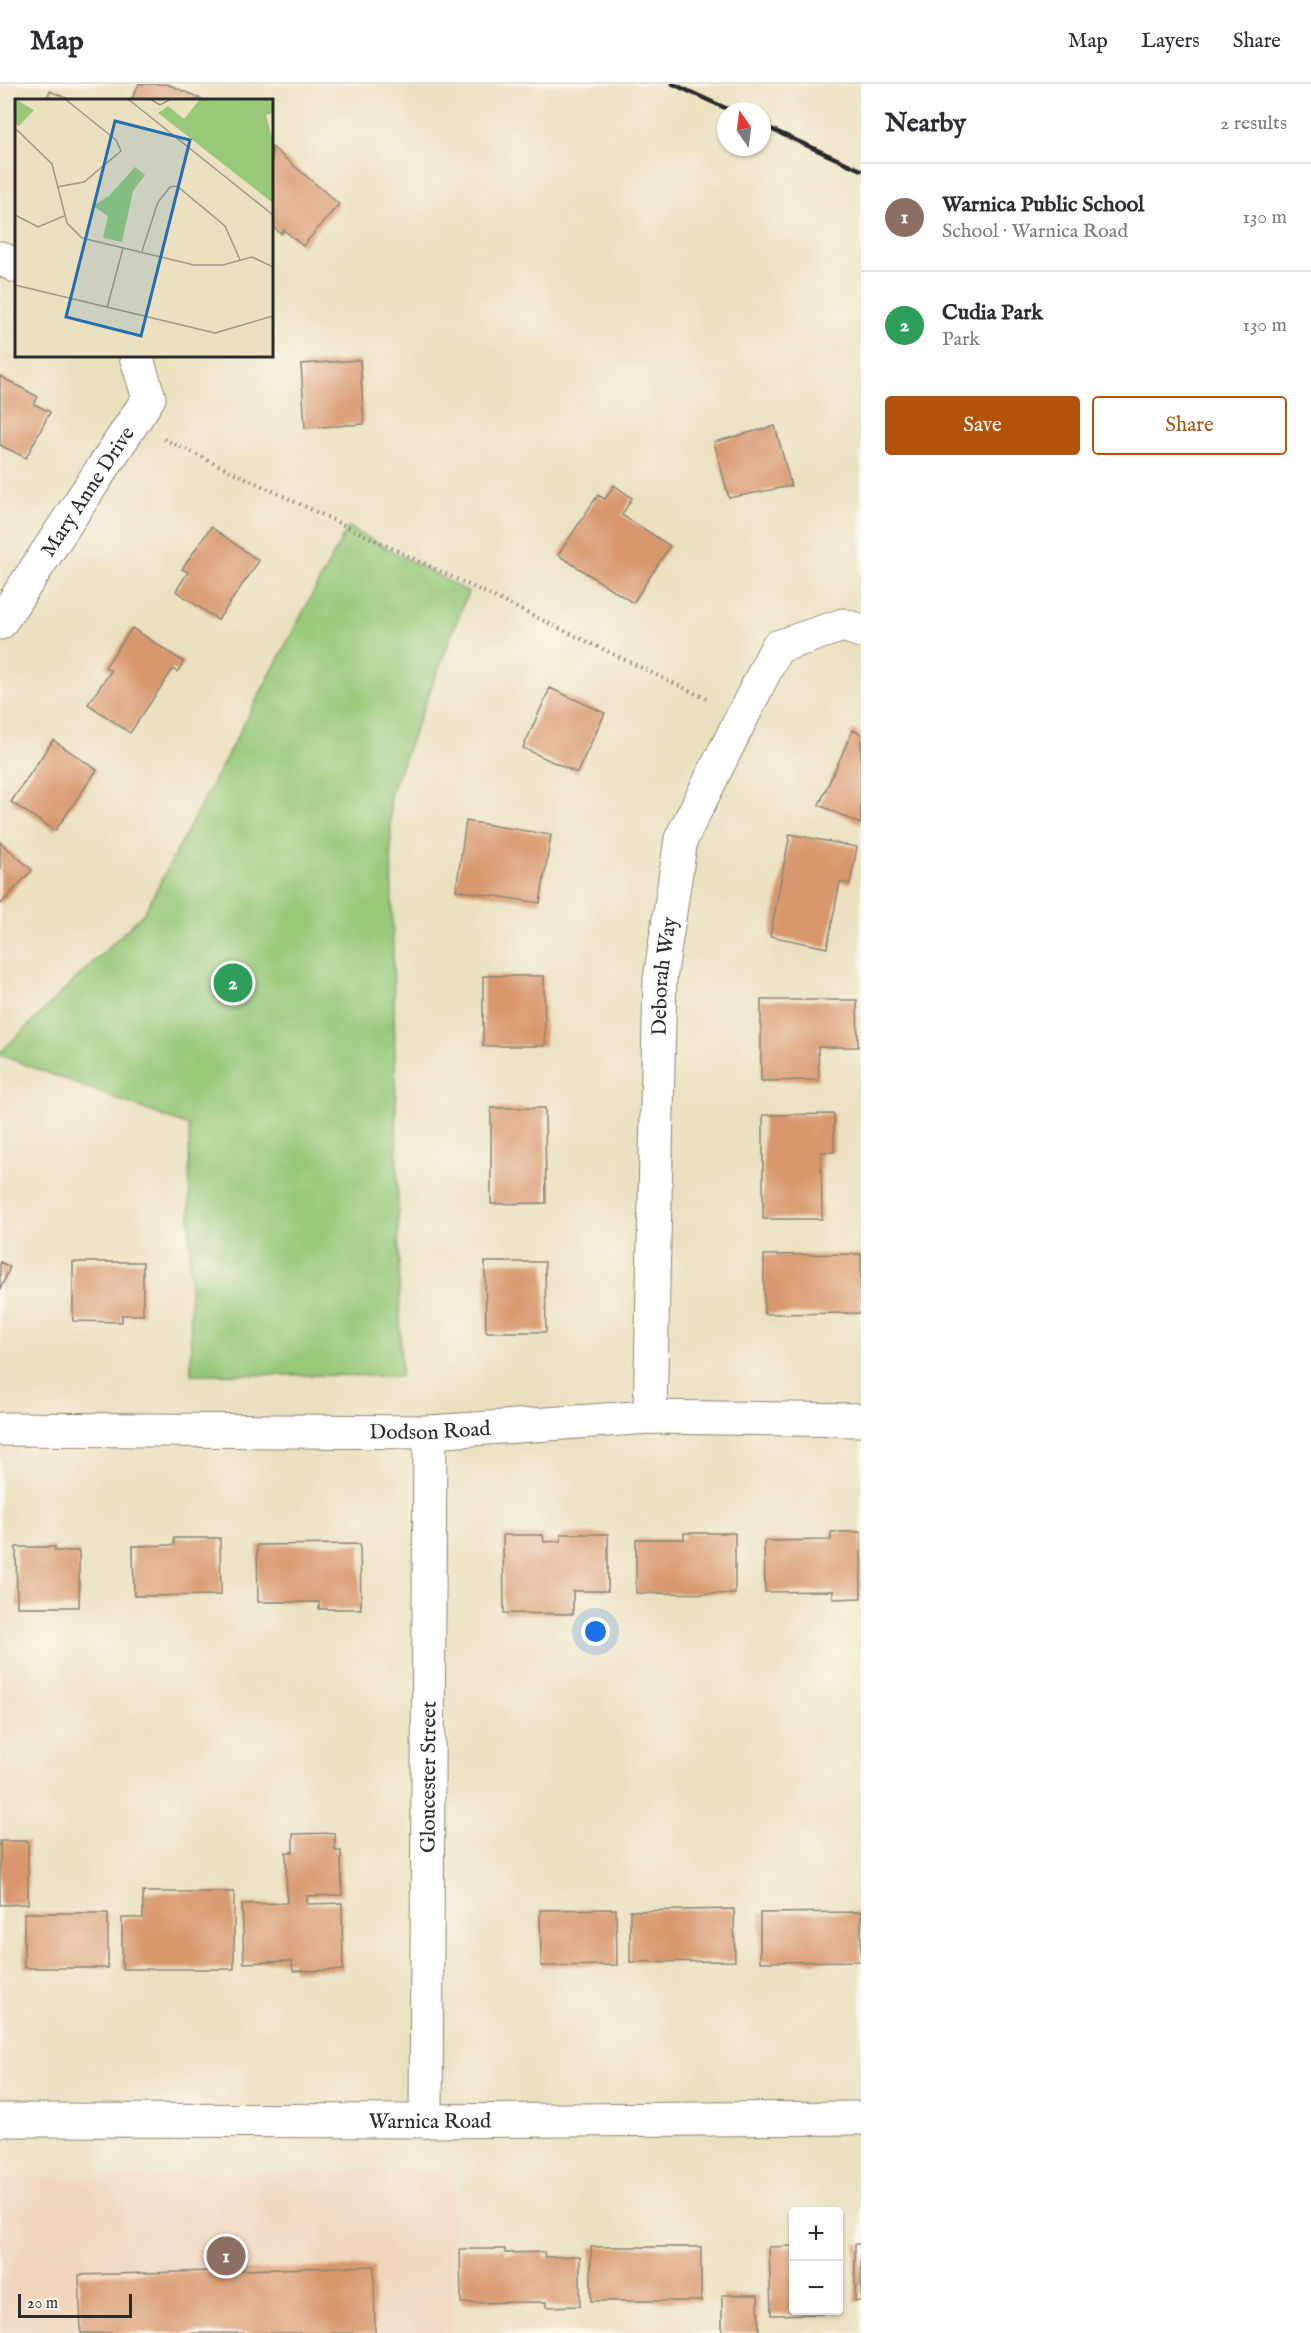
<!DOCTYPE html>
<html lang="en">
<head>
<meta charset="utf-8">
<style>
	:root { --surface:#fff; --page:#f2f2f3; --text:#2b2b33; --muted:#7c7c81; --line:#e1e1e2; --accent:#b45309 }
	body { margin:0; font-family:"IM FELL English",serif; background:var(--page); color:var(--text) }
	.controls { position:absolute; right:18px; bottom:18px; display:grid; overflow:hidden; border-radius:6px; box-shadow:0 2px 4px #0004 }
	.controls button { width:54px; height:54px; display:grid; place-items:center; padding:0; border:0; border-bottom:2px solid var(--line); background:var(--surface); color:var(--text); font:30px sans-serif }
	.compass { position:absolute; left:717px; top:18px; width:54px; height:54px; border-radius:50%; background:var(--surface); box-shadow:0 2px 4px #0004; rotate:346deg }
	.scale { position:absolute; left:18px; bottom:15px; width:114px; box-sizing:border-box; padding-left:6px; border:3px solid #2b2b2b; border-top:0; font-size:16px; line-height:21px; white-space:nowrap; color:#2b2b2b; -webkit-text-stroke:4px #fbf7ec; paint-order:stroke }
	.you { position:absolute; left:596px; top:1548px; width:21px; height:21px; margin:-15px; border:4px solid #fff; border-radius:50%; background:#1a73e8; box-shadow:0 0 0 9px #1a73e833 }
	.badge { display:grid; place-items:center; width:39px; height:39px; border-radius:50%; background:var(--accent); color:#fff; font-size:20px; font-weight:700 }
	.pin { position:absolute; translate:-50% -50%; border:3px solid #fff; box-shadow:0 2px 6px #0006 }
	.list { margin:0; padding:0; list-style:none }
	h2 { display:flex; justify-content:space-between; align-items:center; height:78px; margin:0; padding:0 24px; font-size:26px }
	h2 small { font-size:20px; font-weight:400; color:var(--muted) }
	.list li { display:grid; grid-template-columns:39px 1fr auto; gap:18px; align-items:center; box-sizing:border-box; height:108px; padding:0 24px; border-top:2px solid var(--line) }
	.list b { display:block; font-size:22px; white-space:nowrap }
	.list p { margin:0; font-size:20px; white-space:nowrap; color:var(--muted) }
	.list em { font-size:20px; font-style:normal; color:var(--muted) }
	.actions { display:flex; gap:12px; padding:18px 24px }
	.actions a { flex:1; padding:14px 0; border:2px solid var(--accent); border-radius:6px; text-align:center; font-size:21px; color:var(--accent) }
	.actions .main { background:var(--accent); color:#fff }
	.map { position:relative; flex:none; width:861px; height:2249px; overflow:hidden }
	header { display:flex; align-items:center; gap:36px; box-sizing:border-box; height:84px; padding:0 30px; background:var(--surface); border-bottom:2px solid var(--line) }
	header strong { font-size:28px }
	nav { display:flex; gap:33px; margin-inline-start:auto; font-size:21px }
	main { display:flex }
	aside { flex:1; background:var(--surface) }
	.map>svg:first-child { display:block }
</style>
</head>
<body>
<header>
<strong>Map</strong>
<nav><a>Map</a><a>Layers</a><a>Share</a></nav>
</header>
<main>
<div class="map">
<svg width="861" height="2249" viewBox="0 0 861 2249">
	<rect width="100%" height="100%" fill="#fbf7ec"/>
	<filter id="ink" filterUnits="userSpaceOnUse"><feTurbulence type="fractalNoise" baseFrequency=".0167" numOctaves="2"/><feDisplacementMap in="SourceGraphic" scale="12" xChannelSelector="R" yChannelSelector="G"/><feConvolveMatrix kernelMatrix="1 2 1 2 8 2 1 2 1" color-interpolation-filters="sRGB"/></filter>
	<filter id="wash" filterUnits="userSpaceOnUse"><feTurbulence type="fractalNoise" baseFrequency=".008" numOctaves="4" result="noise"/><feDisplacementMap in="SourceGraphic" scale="24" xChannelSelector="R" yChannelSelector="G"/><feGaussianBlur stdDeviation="1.35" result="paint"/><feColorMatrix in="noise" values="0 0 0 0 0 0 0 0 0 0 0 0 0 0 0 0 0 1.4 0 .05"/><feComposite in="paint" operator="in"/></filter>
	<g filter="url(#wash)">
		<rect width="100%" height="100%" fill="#ebe1c0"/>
		<!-- built -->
		<path fill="#f1d5bd" d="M454 2085 452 2249H0V2095Z"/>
		<!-- green -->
		<path fill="#97c979" stroke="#617a52" stroke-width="1.5" d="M348 443 468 508 390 711 401 1292 191 1290 189 1042 0 971V969L144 829Z"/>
		<g id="blocks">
			<!-- building -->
			<path fill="#d8976c" d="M139 0H167L204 16H131Z
				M50 7 70 16H46Z
				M272 63 339 120 303 162 284 146 281 150 272 142Z
				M360 276 364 340 305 344 301 280Z
				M0 292 38 313 34 320 50 328 26 374 0 361Z
				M775 342 791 402 729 414 714 358Z
				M614 401 632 414 622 431 670 462 633 519 558 471 598 411 605 415Z
				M211 443 259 477 218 536 176 507 188 488 182 485Z
				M132 544 184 578 177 588 173 585 130 649 88 620 111 587 105 583Z
				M550 604 605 629 577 689 523 664Z
				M853 646 861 650V740L819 721Z
				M53 656 97 686 55 747 11 718Z
				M466 737 551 751 540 819 456 806Z
				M790 750 857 763 850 800 840 798 827 864 770 852Z
				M0 758 32 786 0 821Z
				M483 892H544L545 962H483Z
				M761 916H857L858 963H818L819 996 761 997Z
				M491 1024H545L546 1119 491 1120Z
				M834 1030V1068H821L822 1135H763V1031Z
				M861 1170V1229L764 1230V1171Z
				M0 1178 10 1183 0 1206Z
				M73 1178H143V1231H122V1238L73 1237Z
				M485 1178H545L546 1248H486Z
				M831 1448H861V1514L833 1515V1507L765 1508 764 1457 831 1456Z
				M684 1449H735V1510L636 1509V1455H684Z
				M561 1450H608V1507H573V1530L504 1529 503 1451H543L544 1458 561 1457Z
				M174 1454H220L221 1511 134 1512 133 1462 174 1461Z
				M360 1460 361 1525H319V1518H258L257 1461Z
				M16 1463H55V1467H79V1523H17Z
				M335 1749V1767H341L342 1811 307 1812V1820L342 1819 343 1886 293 1887 292 1877 244 1879 242 1820 287 1819 286 1768H293V1750Z
				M0 1757H28V1820L0 1821Z
				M143 1808H234V1885H122V1834H143Z
				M616 1825 617 1881 541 1882 540 1826Z
				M734 1825 735 1877 630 1878V1827Z
				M861 1828V1877L760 1878V1829Z
				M24 1829H108V1884H24Z
				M855 2160H861V2217H855Z
				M794 2162V2226H823V2230L771 2231 769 2163Z
				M591 2163H701V2217H591Z
				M460 2165H505V2169L544 2168 545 2173 580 2172V2222L546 2223V2218L461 2219Z
				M374 2182 375 2249H81L79 2191Z
				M722 2211H758L759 2249H722Z"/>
		</g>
	</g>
	<g filter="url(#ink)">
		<use href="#blocks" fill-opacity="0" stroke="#8b8676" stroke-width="1.5"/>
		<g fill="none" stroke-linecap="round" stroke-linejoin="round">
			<defs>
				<g id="minor">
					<path d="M0 174 16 182"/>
					<path id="s1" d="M0 539 149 314 136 272"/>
					<path id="s2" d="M650 1333 660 895 681 755 777 563 843 541 861 547"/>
					<path id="s3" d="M0 1345 430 1348 650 1333 861 1336"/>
					<path id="s4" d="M0 2036 426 2037 861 2034"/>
					<path id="s5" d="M426 2037 430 1348"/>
				</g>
			</defs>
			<!-- minor casing -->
			<use href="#minor" stroke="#8b8676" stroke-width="35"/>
			<!-- path -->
			<path stroke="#8b8676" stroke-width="4" stroke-dasharray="1.5 4.5" stroke-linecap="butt" d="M164 355 709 616"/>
			<!-- minor -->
			<use href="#minor" stroke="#fff" stroke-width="33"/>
			<!-- rail -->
			<path stroke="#2b2b2b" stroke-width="4.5" d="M673 0 732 27
				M762 41 861 86"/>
		</g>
	</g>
	<g text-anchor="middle" stroke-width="4.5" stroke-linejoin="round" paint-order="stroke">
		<!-- street labels -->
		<g font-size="21" fill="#2b2b2b" stroke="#fbf7ec">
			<text dy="7" stroke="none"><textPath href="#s1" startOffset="158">Mary Anne Drive</textPath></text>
			<text dy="7" stroke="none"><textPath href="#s2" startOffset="441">Deborah Way</textPath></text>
			<text dy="7" stroke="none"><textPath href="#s3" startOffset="430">Dodson Road</textPath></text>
			<text dy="7" stroke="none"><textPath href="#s5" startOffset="344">Gloucester Street</textPath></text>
			<text dy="7" stroke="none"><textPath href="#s4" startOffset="430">Warnica Road</textPath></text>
		</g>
	</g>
	<!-- overview -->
	<g transform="translate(15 15)">
		<rect width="258" height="258" fill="#ebe1c0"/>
		<path d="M0 0 19 11 4 27 0 25ZM185 0H258V14L251 16 258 42V104L143 14 153 7 169 20ZM120 68 130 76 118 92 107 143 88 139 93 117 78 107 94 97Z" fill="#97c979"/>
		<path fill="none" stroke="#9e9884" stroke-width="1.5" d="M113 0 258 116M135 0 145 6 156 0M0 29 37 65 52 124 67 139 179 166H208L237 158 258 168M42 88 69 83 106 52 101 41 50 0M0 116 23 128 49 117M127 152 143 103 155 88 162 87 210 127 225 161M0 186 200 234 258 217M92 209 108 149"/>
		<path fill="#1f6fb2" fill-opacity="0.15" stroke="#1f6fb2" stroke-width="3" d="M100 22 175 41 126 237 51 218Z"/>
		<rect width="258" height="258" fill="none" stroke="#2b2b2b" stroke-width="3"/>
	</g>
</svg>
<div class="controls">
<button>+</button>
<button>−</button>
</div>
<svg class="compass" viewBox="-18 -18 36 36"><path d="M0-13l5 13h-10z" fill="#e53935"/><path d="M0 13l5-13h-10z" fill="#7c7c81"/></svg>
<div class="scale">20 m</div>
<div class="you"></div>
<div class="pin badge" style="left:226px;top:2172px;background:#8d6e63">1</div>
<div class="pin badge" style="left:233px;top:899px;background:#2e9e5b">2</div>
</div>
<aside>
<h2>Nearby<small>2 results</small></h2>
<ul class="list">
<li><span class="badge" style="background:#8d6e63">1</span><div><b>Warnica Public School</b><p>School · Warnica Road</p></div><em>130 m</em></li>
<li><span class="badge" style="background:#2e9e5b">2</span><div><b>Cudia Park</b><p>Park</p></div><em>130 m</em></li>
</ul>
<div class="actions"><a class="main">Save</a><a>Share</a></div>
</aside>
</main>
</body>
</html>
